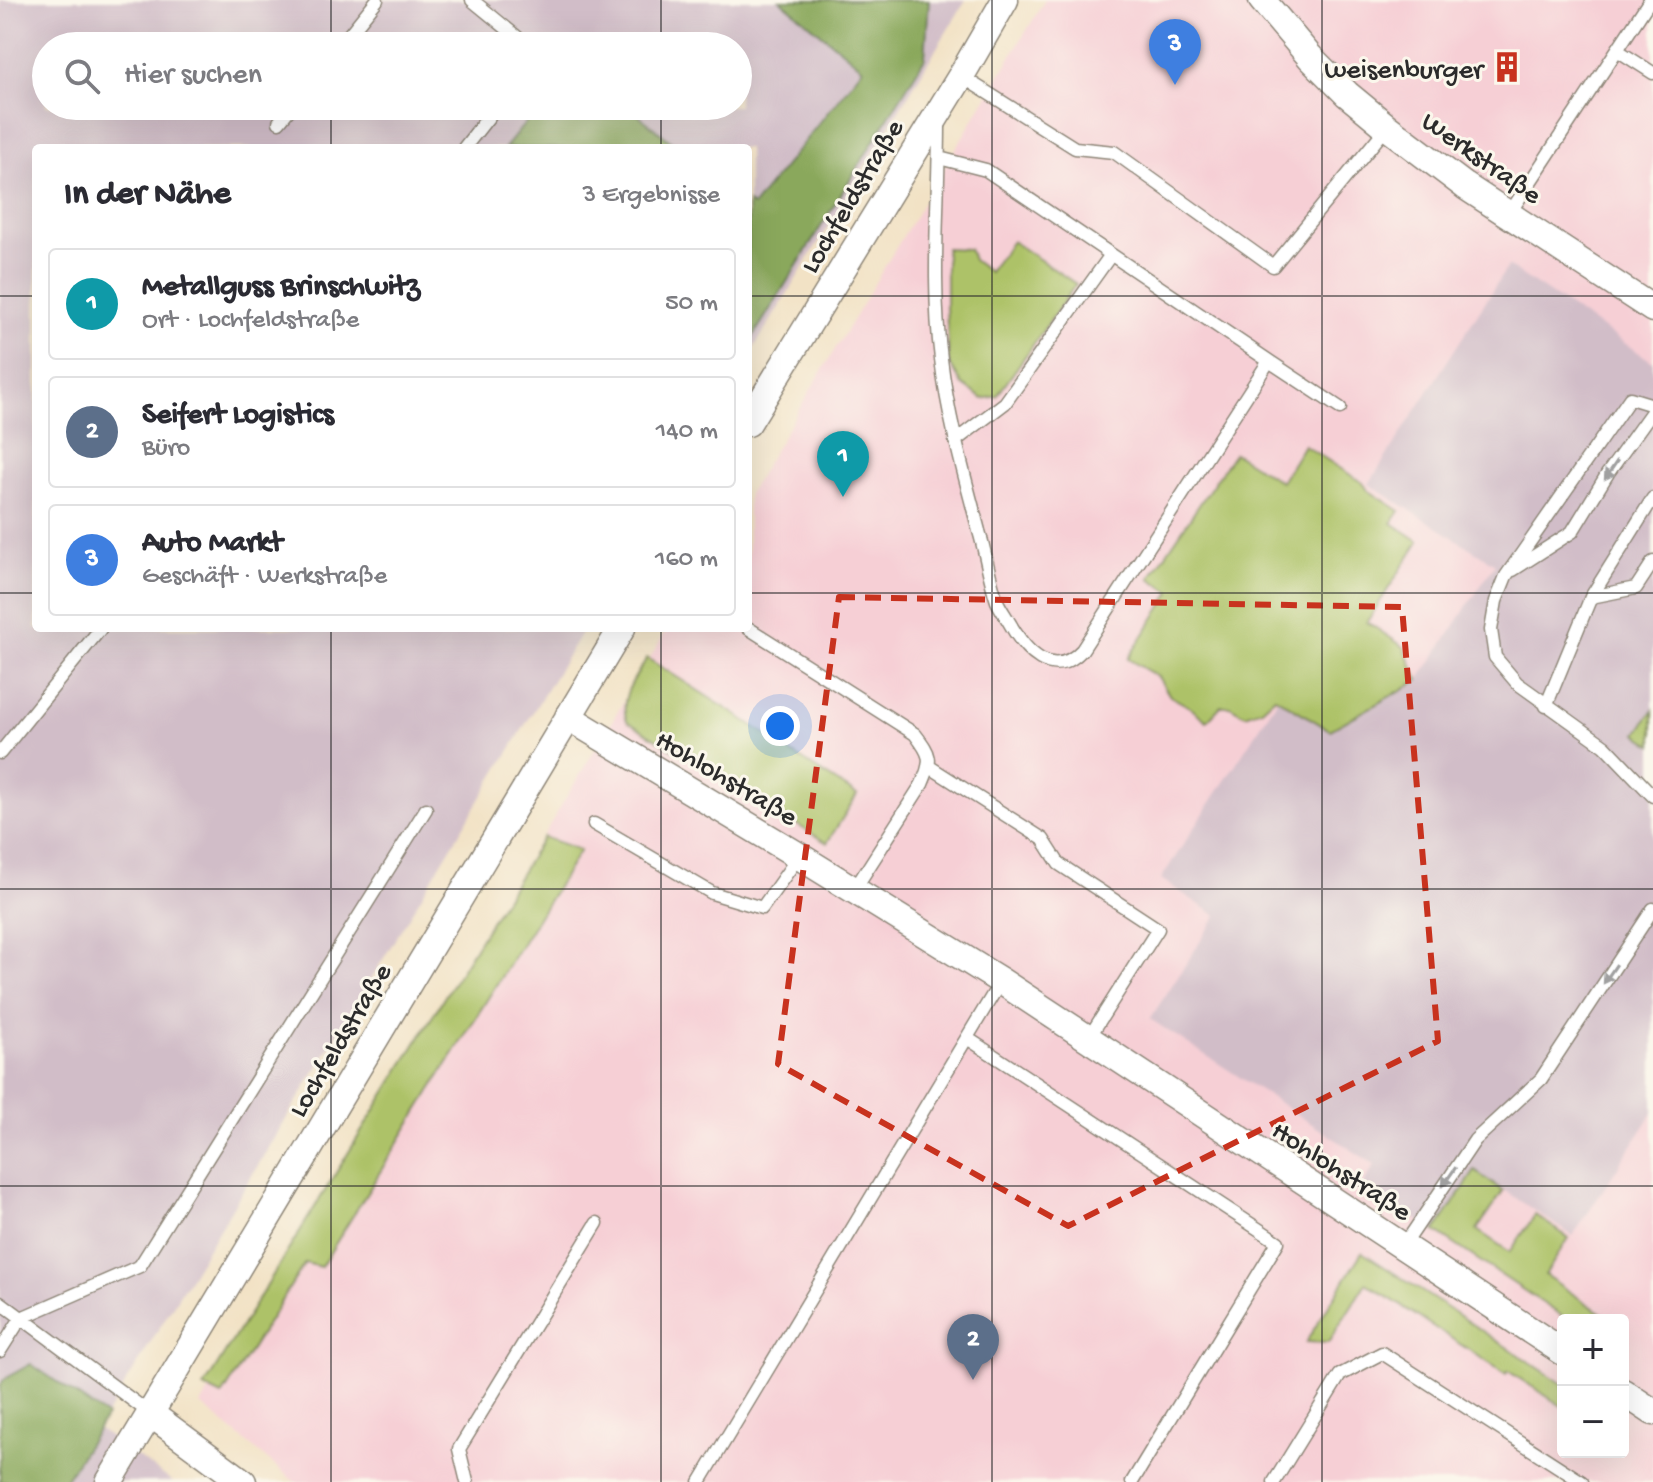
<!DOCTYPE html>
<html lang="de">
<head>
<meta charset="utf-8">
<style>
	:root { --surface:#fff; --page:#f2f2f3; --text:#2b2b33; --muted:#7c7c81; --line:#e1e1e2; --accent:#ea580c }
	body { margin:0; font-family:"Gochi Hand",sans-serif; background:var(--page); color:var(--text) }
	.controls { position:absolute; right:24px; bottom:24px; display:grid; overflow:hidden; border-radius:8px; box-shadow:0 8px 32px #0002 }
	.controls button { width:72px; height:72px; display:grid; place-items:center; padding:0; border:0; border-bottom:2px solid var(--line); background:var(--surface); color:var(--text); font:40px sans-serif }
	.you { position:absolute; left:780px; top:726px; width:28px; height:28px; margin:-20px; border:6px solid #fff; border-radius:50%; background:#1a73e8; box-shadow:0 0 0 12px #1a73e833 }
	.badge { display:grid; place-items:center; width:52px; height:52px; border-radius:50%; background:var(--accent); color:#fff; font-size:26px; font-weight:700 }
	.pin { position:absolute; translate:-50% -66px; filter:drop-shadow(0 2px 4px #0008) }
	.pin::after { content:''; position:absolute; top:42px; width:28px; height:24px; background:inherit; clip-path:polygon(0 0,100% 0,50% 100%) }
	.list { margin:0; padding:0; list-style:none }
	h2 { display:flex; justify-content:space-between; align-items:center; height:104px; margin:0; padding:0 32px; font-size:34px }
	h2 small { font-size:26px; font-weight:400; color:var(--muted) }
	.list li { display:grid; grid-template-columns:52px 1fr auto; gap:24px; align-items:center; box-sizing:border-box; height:112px; margin:0 16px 16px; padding:0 16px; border:2px solid var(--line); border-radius:8px }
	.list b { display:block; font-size:30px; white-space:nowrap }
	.list p { margin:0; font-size:26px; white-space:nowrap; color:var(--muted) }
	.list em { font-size:26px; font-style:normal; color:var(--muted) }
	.icon { flex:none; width:44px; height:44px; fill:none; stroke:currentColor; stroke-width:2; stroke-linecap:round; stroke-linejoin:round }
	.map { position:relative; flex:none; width:1653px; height:1482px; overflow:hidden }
	.search { position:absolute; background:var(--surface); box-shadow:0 8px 32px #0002; left:32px; top:32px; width:720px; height:88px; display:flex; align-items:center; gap:20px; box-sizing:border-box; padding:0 28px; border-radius:44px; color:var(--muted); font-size:30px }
	.panel { position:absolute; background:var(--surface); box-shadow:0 8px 32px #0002; left:32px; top:144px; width:720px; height:488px; border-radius:8px }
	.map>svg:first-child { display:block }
</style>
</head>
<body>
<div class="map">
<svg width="1653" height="1482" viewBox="0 0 1653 1482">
	<rect width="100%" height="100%" fill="#fbf7ec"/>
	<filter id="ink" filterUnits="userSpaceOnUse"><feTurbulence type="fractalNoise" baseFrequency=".0125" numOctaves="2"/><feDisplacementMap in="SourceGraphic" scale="16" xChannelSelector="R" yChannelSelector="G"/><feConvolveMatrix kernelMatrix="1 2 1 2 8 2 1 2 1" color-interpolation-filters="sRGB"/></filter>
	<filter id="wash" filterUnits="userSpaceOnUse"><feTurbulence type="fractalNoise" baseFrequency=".006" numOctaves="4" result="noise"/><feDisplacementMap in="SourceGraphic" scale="32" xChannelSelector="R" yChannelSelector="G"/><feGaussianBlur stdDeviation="1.8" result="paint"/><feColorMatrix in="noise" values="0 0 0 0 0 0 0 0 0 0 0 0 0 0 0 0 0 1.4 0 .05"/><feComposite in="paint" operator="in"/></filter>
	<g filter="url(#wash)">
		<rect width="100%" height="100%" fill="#f2e2c5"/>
		<!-- built -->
		<path fill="#f6cfd5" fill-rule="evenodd" d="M1045 0H1653V1482H295L201 1405 668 628H748V494ZM1563 1320H1623V1452H1563Z"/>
		<!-- industrial -->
		<path fill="#d1bdc8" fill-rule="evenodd" d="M0 0H966L748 358V148H36V628H584L98 1429 173 1482H0ZM46 46H738V106H46Z
			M1508 266 1653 362V710L1637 734 1653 745V1113L1573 1236 1475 1171 1435 1231 1363 1185 1375 1165 1150 1019 1217 916 1161 879 1278 699 1330 730 1419 680 1495 564 1369 484Z"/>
		<!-- green -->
		<path fill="#adc267" stroke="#6c7649" stroke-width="2" d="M1012 241 1076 284 997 396 983 399 962 384 949 363 946 307V248L969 249 973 260 989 272Z
			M1304 445 1363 483 1368 490 1400 511 1392 523 1419 541 1367 622 1404 647 1419 680 1330 730 1275 697 1262 709 1245 715 1230 706H1221L1207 721 1188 706 1170 696 1158 677 1128 659 1171 592 1150 578 1234 453 1281 482Z
			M647 658 774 739 776 743 857 795 827 843 627 721C618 697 635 678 647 658Z
			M1653 710V745L1637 734Z
			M543 837 580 850 321 1267 305 1263 222 1396 204 1387Z
			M1475 1171 1503 1191 1477 1230 1510 1252 1535 1215 1569 1238 1545 1275 1610 1319 1609 1320H1568L1435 1231Z
			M1362 1252 1563 1384V1407L1508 1371 1506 1374 1366 1283 1328 1343 1306 1342Z"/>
		<!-- forest -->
		<path fill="#8aa85c" stroke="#5a6a44" stroke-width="2" d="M780 0H929L925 58 748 345V203L753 206 863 68Z
			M539 106H627L679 148H505Z
			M31 1364 106 1416 64 1482H0V1386L4 1379Z"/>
	</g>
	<g filter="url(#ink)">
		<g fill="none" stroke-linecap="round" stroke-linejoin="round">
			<defs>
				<path id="service" d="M472 0 528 46
					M340 46 377 0
					M1617 50 1653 73
					M961 76 1075 148 1114 152 1273 266 1387 127
					M279 122 292 106
					M939 123C939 201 931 281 941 359 948 418 964 474 979 531 986 554 989 578 997 601 1000 608 1005 615 1009 622 1025 651 1052 682 1082 650L1269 361 986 170 939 158
					M464 148 497 106
					M1509 214 1650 0
					M1269 361 1340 408
					M1653 405 1630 398 1506 576 1496 601 1491 630 1495 657 1517 683 1605 746 1653 796
					M955 441 1005 403 1110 256
					M1513 570 1572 532 1608 473 1653 410
					M1591 597 1636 588 1653 562
					M748 628 915 734C931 755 933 759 922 784L854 890
					M1546 706 1591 597 1653 498
					M0 753 101 628
					M930 767 1043 839 1059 864 1158 929 1088 1039
					M594 824 712 893 762 908 799 856
					M967 1038 1278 1242 1132 1482
					M1403 1247 1475 1140 1541 1079 1653 909
					M0 1302 151 1414
					M0 1351 21 1318 140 1266 426 809
					M467 1482 459 1449 597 1223
					M700 1482 1001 981
					M1274 1482 1340 1375 1382 1353 1582 1482"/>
				<path id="minor" d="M1262 0 1310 57 1347 94 1387 127 1465 186 1653 309
					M748 423 961 76 1005 0
					M568 717 799 856 1001 981 1563 1352
					M1623 1392 1653 1412
					M151 1414 243 1482
					M109 1482 622 628"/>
			</defs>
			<!-- service casing -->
			<use href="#service" stroke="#8e8678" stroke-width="15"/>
			<!-- minor casing -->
			<use href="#minor" stroke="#8e8678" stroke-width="29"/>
			<!-- service -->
			<use href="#service" stroke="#fff" stroke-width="12"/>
			<!-- minor -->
			<use href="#minor" stroke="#fff" stroke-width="26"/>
		</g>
		<!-- one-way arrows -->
		<defs><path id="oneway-solid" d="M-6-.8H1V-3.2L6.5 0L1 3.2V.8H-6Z" transform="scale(2)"/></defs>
		<g fill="#a0a0a0">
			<use href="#oneway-solid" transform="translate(1611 470) rotate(124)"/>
			<use href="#oneway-solid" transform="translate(1610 974) rotate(124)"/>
			<use href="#oneway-solid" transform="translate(1449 1177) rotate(125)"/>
		</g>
	</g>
	<!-- marked area -->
	<path fill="none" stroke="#c8321e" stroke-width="6" stroke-dasharray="16 10" stroke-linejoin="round" d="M839 597 1402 607 1438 1041 1068 1226 778 1064Z"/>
	<!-- grid -->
	<path fill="none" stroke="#2b2b2b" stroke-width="2" stroke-opacity="0.55" d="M331 0V46M661 0V46M992 0V1482M1322 0V1482M331 106V148M661 106V148M0 296H36M748 296H1653M0 593H36M748 593H1653M331 628V1482M661 628V1482M0 889H1653M0 1186H1653"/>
	<!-- icons -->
	<defs>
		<symbol id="building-bare" viewBox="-9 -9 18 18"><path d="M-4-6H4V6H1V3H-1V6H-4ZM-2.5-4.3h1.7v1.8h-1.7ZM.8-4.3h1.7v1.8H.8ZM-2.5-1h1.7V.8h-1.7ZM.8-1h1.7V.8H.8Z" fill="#c8321e" stroke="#fbf7ec" stroke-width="2.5" paint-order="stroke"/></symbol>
	</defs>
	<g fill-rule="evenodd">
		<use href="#building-bare" x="1485" y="45" width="44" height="44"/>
	</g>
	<g text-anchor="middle" stroke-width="6" stroke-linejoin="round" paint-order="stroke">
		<!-- poi labels -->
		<g font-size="28" fill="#2b2b2b" stroke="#fbf7ec" text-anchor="end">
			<text x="1483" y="77">weisenburger</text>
		</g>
		<!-- street labels -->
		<g font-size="28" fill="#2b2b2b" stroke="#fbf7ec">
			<text transform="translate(1483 156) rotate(35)" y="10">Werkstraße</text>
			<text transform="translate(850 195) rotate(-59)" y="10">Lochfeldstraße</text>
			<text transform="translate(728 776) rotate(31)" y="10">Hohlohstraße</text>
			<text transform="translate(338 1039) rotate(-59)" y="10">Lochfeldstraße</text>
			<text transform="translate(1343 1169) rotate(33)" y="10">Hohlohstraße</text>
		</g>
	</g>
</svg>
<div class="controls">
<button>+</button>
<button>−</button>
</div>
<div class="you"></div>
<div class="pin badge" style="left:843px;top:497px;background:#0f9aa8">1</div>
<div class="pin badge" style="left:973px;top:1380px;background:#5c6f8a">2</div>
<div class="pin badge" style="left:1175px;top:85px;background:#3f7fe0">3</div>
<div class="search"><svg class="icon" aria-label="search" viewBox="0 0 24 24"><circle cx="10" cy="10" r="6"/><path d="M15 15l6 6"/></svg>Hier suchen</div>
<section class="panel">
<h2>In der Nähe<small>3 Ergebnisse</small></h2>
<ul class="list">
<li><span class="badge" style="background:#0f9aa8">1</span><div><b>Metallguss Brinschwitz</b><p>Ort · Lochfeldstraße</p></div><em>50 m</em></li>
<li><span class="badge" style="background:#5c6f8a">2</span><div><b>Seifert Logistics</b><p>Büro</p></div><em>140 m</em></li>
<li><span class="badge" style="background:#3f7fe0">3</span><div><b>Auto Markt</b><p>Geschäft · Werkstraße</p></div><em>160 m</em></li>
</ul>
</section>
</div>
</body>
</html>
